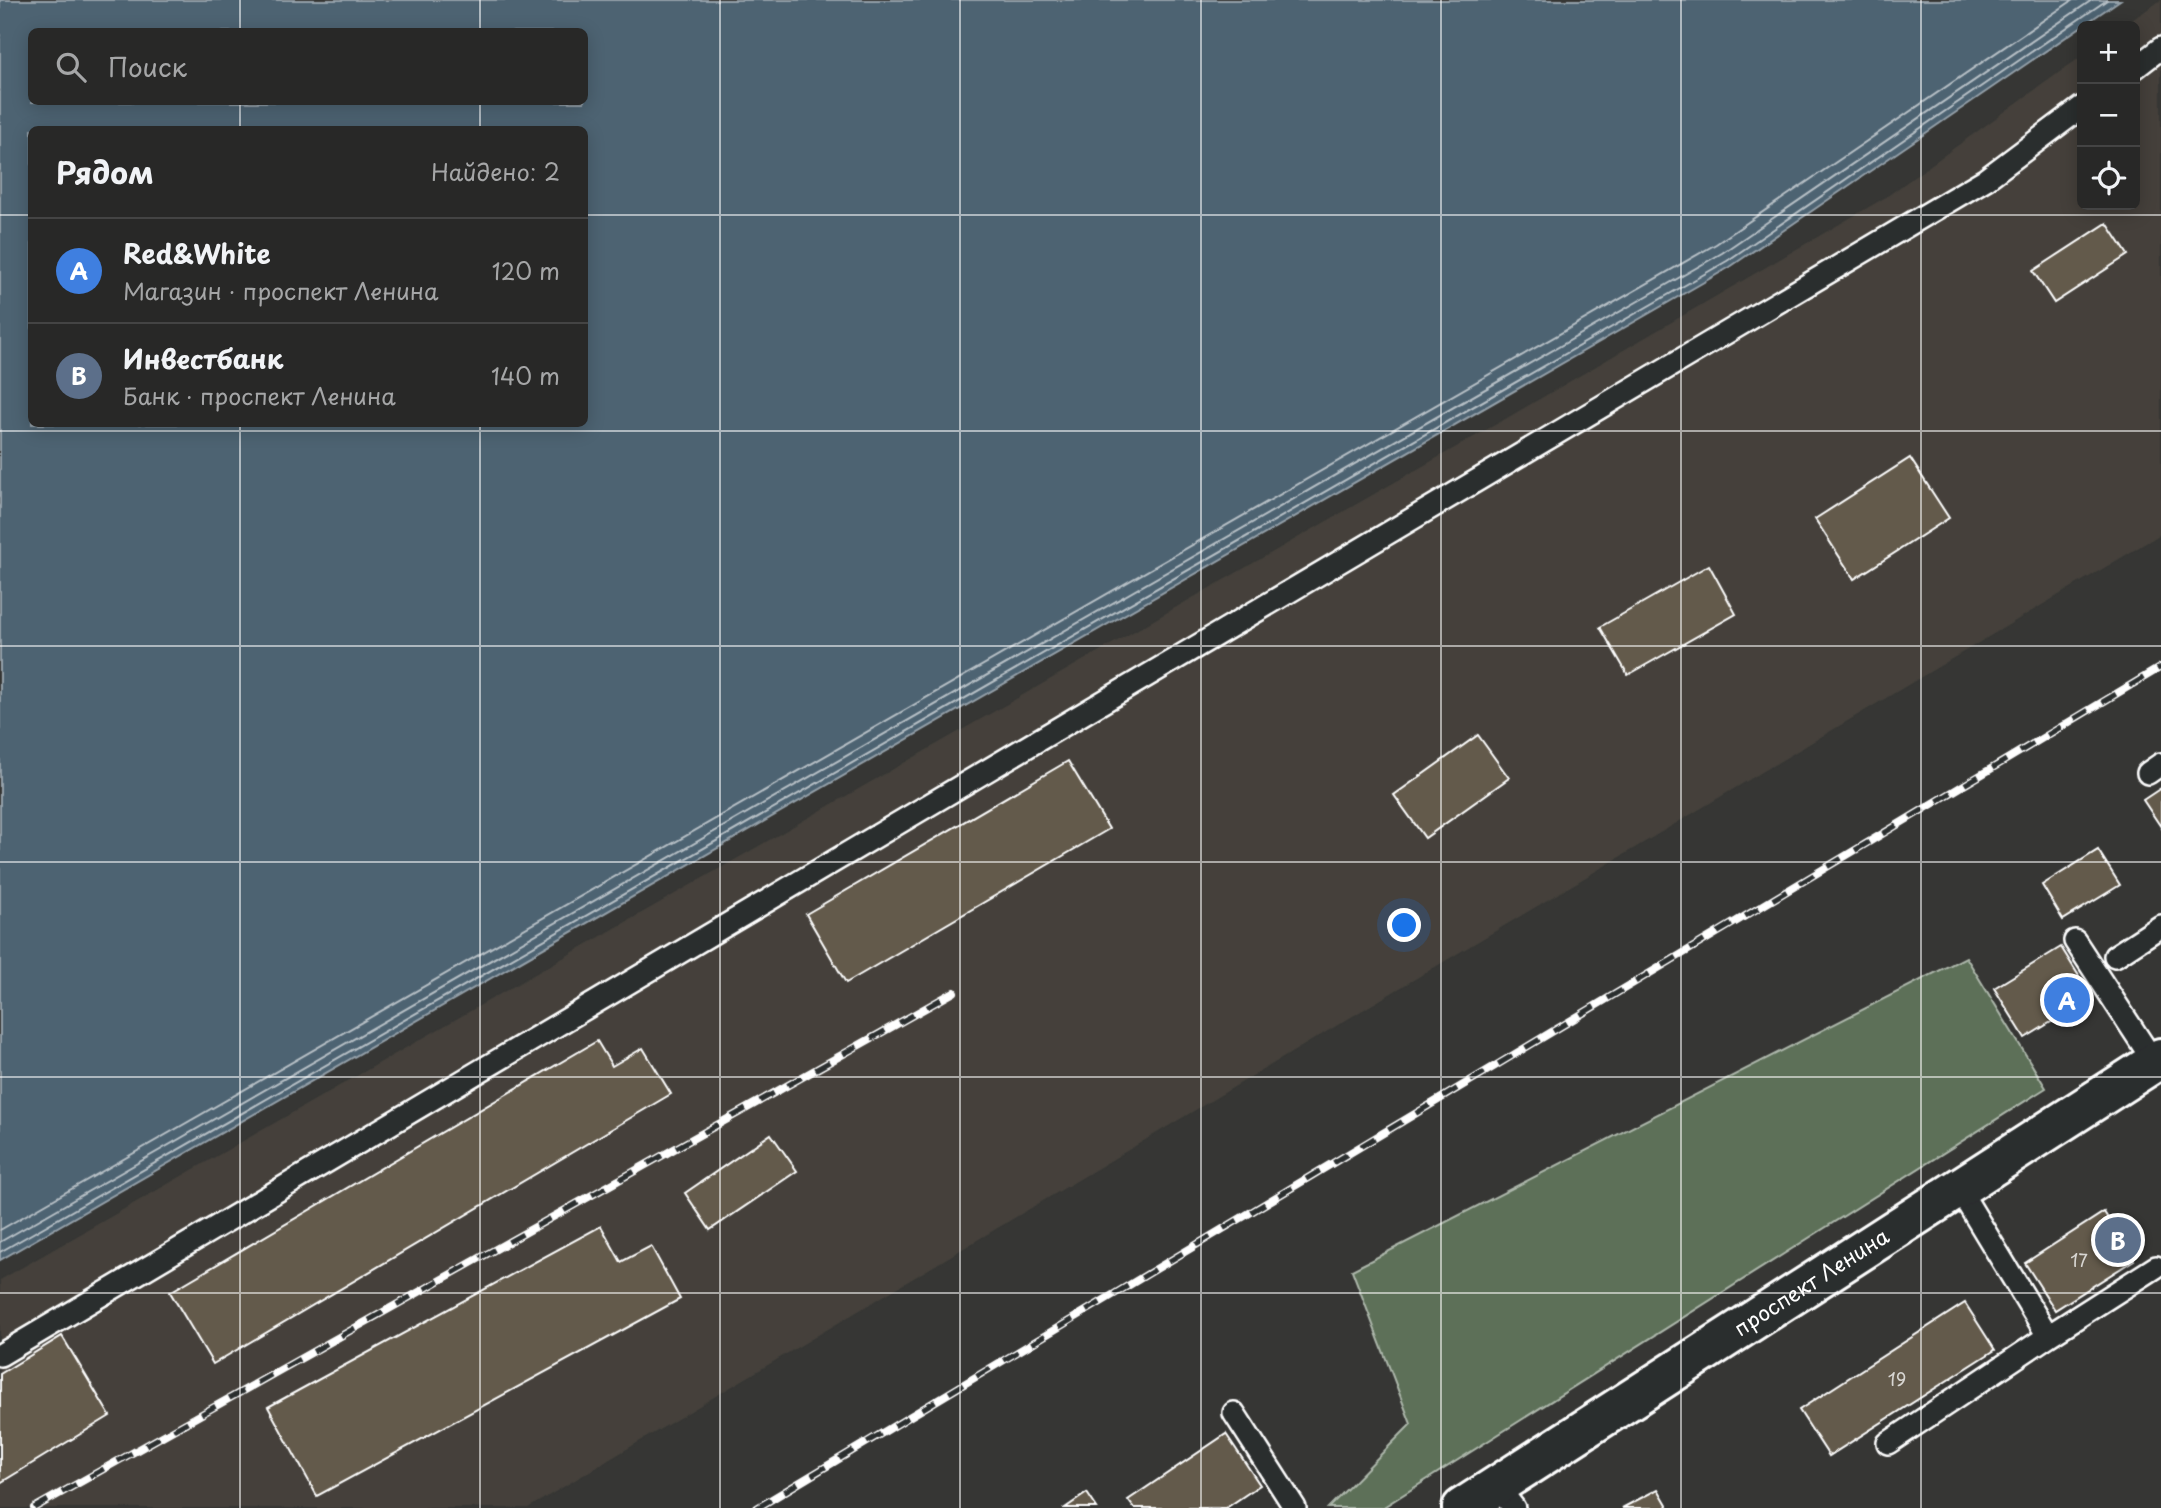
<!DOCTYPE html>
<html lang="ru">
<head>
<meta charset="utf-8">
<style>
	:root { --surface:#282827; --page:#343433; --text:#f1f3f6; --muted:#a5a6a7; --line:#444; --accent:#bca0f2 }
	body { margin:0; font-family:"Playpen Sans",sans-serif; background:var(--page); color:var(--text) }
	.controls { position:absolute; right:21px; top:21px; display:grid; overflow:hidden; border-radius:10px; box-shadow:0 4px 18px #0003 }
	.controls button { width:63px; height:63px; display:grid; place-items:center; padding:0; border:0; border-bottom:2px solid var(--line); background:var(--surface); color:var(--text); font:35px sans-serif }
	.you { position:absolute; left:1405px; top:926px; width:24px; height:24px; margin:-18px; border:5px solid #fff; border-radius:50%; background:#1a73e8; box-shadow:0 0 0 10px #1a73e833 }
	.badge { display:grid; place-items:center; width:46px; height:46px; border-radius:50%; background:var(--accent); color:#fff; font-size:23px; font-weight:700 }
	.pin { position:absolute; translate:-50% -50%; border:4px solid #fff; box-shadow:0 2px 7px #0006 }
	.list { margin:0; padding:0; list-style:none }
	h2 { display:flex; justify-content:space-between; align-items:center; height:91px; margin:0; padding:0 28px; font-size:30px }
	h2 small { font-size:23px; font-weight:400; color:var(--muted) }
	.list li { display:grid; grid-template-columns:46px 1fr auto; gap:21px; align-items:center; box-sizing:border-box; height:105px; padding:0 28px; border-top:2px solid var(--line) }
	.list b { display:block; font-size:26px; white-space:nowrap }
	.list p { margin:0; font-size:23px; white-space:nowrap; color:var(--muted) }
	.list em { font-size:23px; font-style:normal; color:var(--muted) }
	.icon { flex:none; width:38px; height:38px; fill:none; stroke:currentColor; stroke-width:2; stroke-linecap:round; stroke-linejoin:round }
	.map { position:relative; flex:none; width:2161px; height:1508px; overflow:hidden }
	.search { position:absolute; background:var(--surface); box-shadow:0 4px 18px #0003; left:28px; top:28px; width:560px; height:77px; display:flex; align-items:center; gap:18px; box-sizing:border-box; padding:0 24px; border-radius:10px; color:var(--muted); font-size:26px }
	.panel { position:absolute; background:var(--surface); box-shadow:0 4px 18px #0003; left:28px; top:126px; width:560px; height:301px; border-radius:10px }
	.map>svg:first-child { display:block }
</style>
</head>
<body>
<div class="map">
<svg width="2161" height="1508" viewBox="0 0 2161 1508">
	<rect width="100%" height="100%" fill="#363634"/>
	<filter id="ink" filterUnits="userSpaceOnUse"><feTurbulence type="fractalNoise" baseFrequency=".0143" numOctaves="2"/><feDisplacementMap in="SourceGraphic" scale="14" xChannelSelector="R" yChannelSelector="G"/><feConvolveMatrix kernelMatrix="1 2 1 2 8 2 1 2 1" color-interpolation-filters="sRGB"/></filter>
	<g filter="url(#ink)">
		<!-- built -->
		<path fill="#44413b" d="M2161 0V534L528 1508H0V1280L1507 418 1886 197 2082 56V205H2135V26H2123Z"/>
		<!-- green -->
		<path fill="#5d7059" stroke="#aeb8ac" stroke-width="2" d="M1966 957 2046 1088 1382 1508H1328L1411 1424 1352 1270Z"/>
		<!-- water -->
		<path fill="#4e6372" stroke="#95a1aa" stroke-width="2" fill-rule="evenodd" d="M0 0H2120L1730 267 0 1260ZM32 32H584V102H32ZM32 130H584V424H32Z"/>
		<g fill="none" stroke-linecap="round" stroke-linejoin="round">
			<!-- shore -->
			<path stroke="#b8c1c7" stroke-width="2" d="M0 1230 1716 244 2073 0
				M0 1242 1722 253 2092 0
				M0 1252 1727 261 2107 0"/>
		</g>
		<!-- building -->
		<path fill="#645a4b" stroke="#fff" stroke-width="2" d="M2107 223 2128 255 2054 303 2033 271Z
			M1910 458 1949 518 1854 579 1815 519Z
			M1709 565 1736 614 1628 675 1600 627Z
			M1478 735 1509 778 1425 838 1394 795Z
			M1068 761 1109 829 846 983 806 914Z
			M2161 788V827L2143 800Z
			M2098 850 2120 885 2063 920 2042 885Z
			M2061 947 2092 997 2025 1038 1994 988Z
			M597 1041 612 1066 643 1048 671 1094 213 1364 170 1292Z
			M771 1134 797 1171 710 1230 685 1193Z
			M2104 1212 2134 1260 2055 1310 2025 1263Z
			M601 1226 621 1262 651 1246 680 1299 317 1496 268 1407Z
			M1965 1303 1995 1350 1829 1456 1799 1410Z
			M62 1336 110 1416 0 1483V1374Z
			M1226 1434 1260 1485 1226 1508H1134L1128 1500Z
			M1658 1489 1669 1508H1622Z
			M1087 1493 1097 1508H1065Z"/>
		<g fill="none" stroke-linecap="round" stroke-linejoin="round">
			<defs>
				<path id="lane" d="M2135 68 2161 48
					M2148 773 2161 764
					M2075 941 2154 1062
					M2115 956 2161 926
					M2048 1336 2156 1267
					M0 1355 1986 179 2082 107
					M1234 1413 1295 1508
					M1888 1443 2048 1336 1959 1189
					M1497 1486 1514 1508"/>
				<g id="secondary">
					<path id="s1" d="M1462 1508 2161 1058"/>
				</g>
			</defs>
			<!-- lane casing -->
			<use href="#lane" stroke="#fff" stroke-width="26"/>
			<!-- secondary casing -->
			<use href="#secondary" stroke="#fff" stroke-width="44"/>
			<!-- lane -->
			<use href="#lane" stroke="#2a2d2e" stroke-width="21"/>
			<!-- secondary -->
			<use href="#secondary" stroke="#2a2d2e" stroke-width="38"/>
			<defs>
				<path id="rail" d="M34 1508 954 992
					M757 1508 2161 667"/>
			</defs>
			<!-- rail casing -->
			<use href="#rail" stroke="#fff" stroke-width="8"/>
			<!-- rail -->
			<use href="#rail" stroke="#2a2d2e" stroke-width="5" stroke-dasharray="16" stroke-linecap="butt"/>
		</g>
	</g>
	<!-- grid -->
	<path fill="none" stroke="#fff" stroke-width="2" stroke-opacity="0.55" d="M240 0V32M480 0V32M720 0V1508M960 0V1508M1201 0V1508M1441 0V1508M1681 0V1508M1921 0V1508M240 102V130M480 102V130M0 215H32M584 215H2161M240 424V1508M480 424V1508M0 431H2161M0 646H2161M0 862H2161M0 1077H2161M0 1293H2161"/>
	<g text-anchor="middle" stroke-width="6" stroke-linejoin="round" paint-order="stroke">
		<!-- number labels -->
		<g font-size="18" fill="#d8d6d2">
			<text x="2079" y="1267">17</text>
			<text x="1897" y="1386">19</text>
		</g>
		<!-- street labels -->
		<g font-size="21" fill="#fff" stroke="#2a2d2e">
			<text dy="7" stroke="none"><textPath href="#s1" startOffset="416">проспект Ленина</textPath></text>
		</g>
	</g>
</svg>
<div class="controls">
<button>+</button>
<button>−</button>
<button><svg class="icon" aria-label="locate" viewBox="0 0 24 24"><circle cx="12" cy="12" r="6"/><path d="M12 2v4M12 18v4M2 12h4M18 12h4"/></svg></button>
</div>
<div class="you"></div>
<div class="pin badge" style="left:2067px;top:1000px;background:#3f7fe0">A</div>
<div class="pin badge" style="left:2118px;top:1240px;background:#5c6f8a">B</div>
<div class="search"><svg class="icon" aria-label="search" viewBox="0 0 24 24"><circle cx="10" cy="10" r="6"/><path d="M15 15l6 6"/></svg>Поиск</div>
<section class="panel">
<h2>Рядом<small>Найдено: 2</small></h2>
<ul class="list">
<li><span class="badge" style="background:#3f7fe0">A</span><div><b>Red&amp;White</b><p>Магазин · проспект Ленина</p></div><em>120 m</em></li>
<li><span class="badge" style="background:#5c6f8a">B</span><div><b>Инвестбанк</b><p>Банк · проспект Ленина</p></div><em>140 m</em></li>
</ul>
</section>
</div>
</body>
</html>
